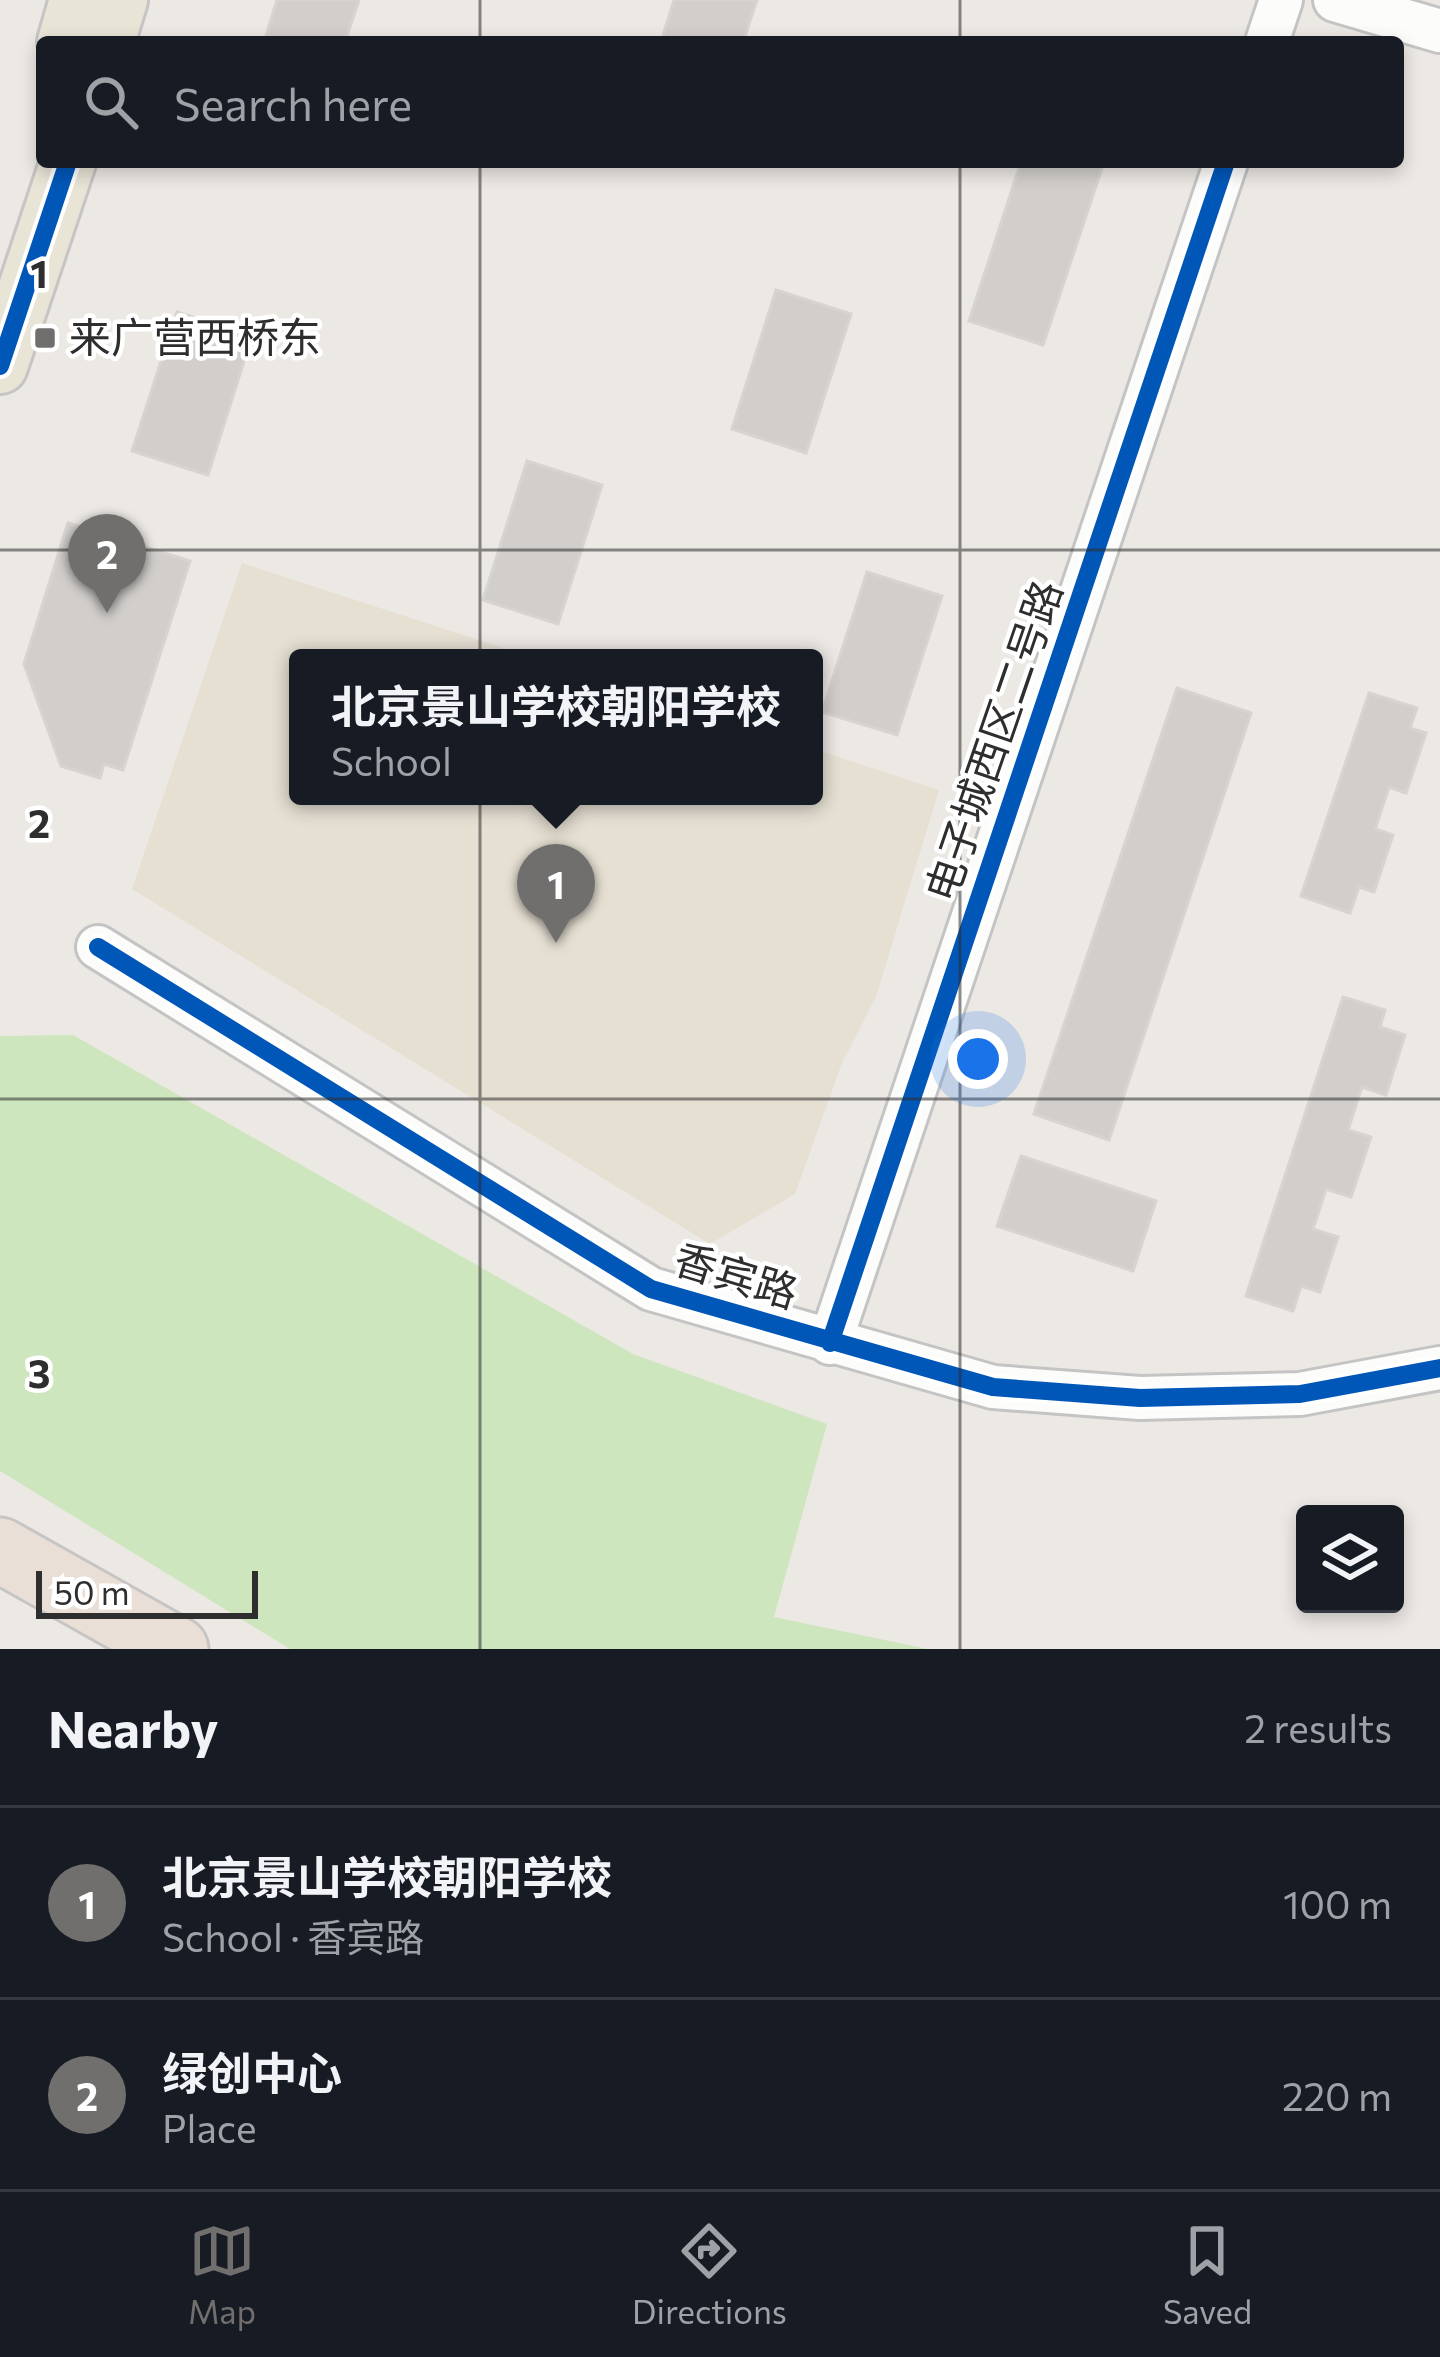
<!DOCTYPE html>
<html lang="en">
<head>
<meta charset="utf-8">
<style>
	:root { --surface:#171b24; --page:#242831; --text:#f1f3f6; --muted:#9ea1a6; --line:#363941; --accent:#706f6e }
	body { margin:0; font-family:Commissioner,"Noto Sans SC",sans-serif; background:var(--page); color:var(--text) }
	.controls { position:absolute; right:36px; bottom:36px; display:grid; overflow:hidden; border-radius:12px; box-shadow:0 6px 18px #0003 }
	.controls button { width:108px; height:108px; display:grid; place-items:center; padding:0; border:0; border-bottom:3px solid var(--line); background:var(--surface); color:var(--text); font:60px sans-serif }
	.scale { position:absolute; left:36px; bottom:30px; width:222px; box-sizing:border-box; padding-left:12px; border:6px solid #2e2e2e; border-top:0; font-size:33px; line-height:42px; white-space:nowrap; color:#2e2e2e; -webkit-text-stroke:9px #fff; paint-order:stroke }
	.you { position:absolute; left:978px; top:1059px; width:42px; height:42px; margin:-30px; border:9px solid #fff; border-radius:50%; background:#1a73e8; box-shadow:0 0 0 18px #1a73e833 }
	.badge { display:grid; place-items:center; width:78px; height:78px; border-radius:50%; background:var(--accent); color:#fff; font-size:39px; font-weight:700 }
	.pin { position:absolute; translate:-50% -99px; filter:drop-shadow(0 3px 6px #0008) }
	.pin::after { content:''; position:absolute; top:63px; width:42px; height:36px; background:inherit; clip-path:polygon(0 0,100% 0,50% 100%) }
	.popup { position:absolute; left:289px; top:649px; width:534px; height:156px; box-sizing:border-box; display:grid; place-content:center; border-radius:12px; background:var(--surface); filter:drop-shadow(0 3px 9px #0005); font-size:39px; white-space:nowrap; color:var(--muted) }
	.popup b { font-size:45px; color:var(--text) }
	.popup::after { content:''; position:absolute; left:50%; top:100%; margin-left:-24px; border:24px solid transparent; border-top-color:var(--surface) }
	.list { margin:0; padding:0; list-style:none }
	h2 { display:flex; justify-content:space-between; align-items:center; height:156px; margin:0; padding:0 48px; font-size:51px }
	h2 small { font-size:39px; font-weight:400; color:var(--muted) }
	.list li { display:grid; grid-template-columns:78px 1fr auto; gap:36px; align-items:center; box-sizing:border-box; height:192px; padding:0 48px; border-top:3px solid var(--line) }
	.list b { display:block; font-size:45px; white-space:nowrap }
	.list p { margin:0; font-size:39px; white-space:nowrap; color:var(--muted) }
	.list em { font-size:39px; font-style:normal; color:var(--muted) }
	.icon { flex:none; width:66px; height:66px; fill:none; stroke:currentColor; stroke-width:2; stroke-linecap:round; stroke-linejoin:round }
	.map { position:relative; flex:none; width:1440px; height:1649px; overflow:hidden }
	.search { position:absolute; background:var(--surface); box-shadow:0 6px 18px #0003; left:36px; right:36px; top:36px; height:132px; display:flex; align-items:center; gap:30px; box-sizing:border-box; padding:0 42px; border-radius:12px; color:var(--muted); font-size:45px }
	.sheet { height:540px; background:var(--surface) }
	nav { display:flex; justify-content:space-around; align-items:center; box-sizing:border-box; height:168px; border-top:3px solid var(--line); background:var(--surface); font-size:33px; color:var(--muted) }
	nav a { display:grid; justify-items:center; gap:6px }
	nav .on { color:var(--accent) }
	.map>svg:first-child { display:block }
</style>
</head>
<body>
<div class="map">
<svg width="1440" height="1649" viewBox="0 0 1440 1649">
	<rect width="100%" height="100%" fill="#ece8e4"/>
	<!-- education -->
	<path fill="#e6e0d3" d="M242 563 534 658H298V796H814V749L939 790 876 997 842 1063 795 1194 710 1244 132 889Z"/>
	<!-- green -->
	<path fill="#cee6be" d="M73 1035 633 1354 827 1424 774 1617 928 1649H290L0 1471V1036Z"/>
	<!-- building -->
	<path fill="#d1cecb" stroke="#d7d4d0" stroke-width="3" d="M277 0H359L345 42H264Z
		M674 0H757L743 42H661Z
		M1021 162H1104L1043 345 969 321Z
		M776 290 851 314 806 453 732 429Z
		M177 312 252 336 208 475 132 451Z
		M527 461 602 485 558 624 483 600Z
		M68 523 190 561 123 770 104 764 100 778 61 766 24 664Z
		M867 572 942 596 897 735 822 712Z
		M1177 688 1251 713 1109 1140 1034 1114Z
		M1369 693 1417 708 1410 728 1426 733 1406 793 1389 787 1375 829 1393 835 1374 892 1359 887 1350 913 1301 896Z
		M1343 997 1385 1010 1380 1027 1405 1035 1386 1095 1362 1087 1348 1130 1371 1137 1351 1197 1326 1189 1313 1229 1338 1237 1320 1292 1301 1286 1293 1311 1246 1296Z
		M1021 1156 1156 1201 1133 1271 997 1226Z"/>
	<g fill="none" stroke-linecap="round" stroke-linejoin="round">
		<defs>
			<path id="minor" d="M1335 0 1440 31
				M1267 42 1281 0
				M98 947 651 1289 993 1387 1140 1398 1300 1394 1440 1368
				M830 1343 1226 162"/>
			<path id="major" d="M65 42 77 0
				M107 42 120 0
				M0 366 68 162"/>
			<path id="highway" d="M0 1550 176 1649"/>
		</defs>
		<!-- minor casing -->
		<use href="#minor" stroke="#c5c4c5" stroke-width="48"/>
		<!-- major casing -->
		<use href="#major" stroke="#c6c5c4" stroke-width="60"/>
		<!-- highway casing -->
		<use href="#highway" stroke="#c6c5c4" stroke-width="69"/>
		<!-- minor -->
		<use href="#minor" stroke="#fcfcfb" stroke-width="42"/>
		<!-- major -->
		<use href="#major" stroke="#e8e4d6" stroke-width="54"/>
		<!-- highway -->
		<use href="#highway" stroke="#eadfd6" stroke-width="63"/>
		<defs>
			<path id="cycleway" d="M0 366 68 162
				M98 947 651 1289 993 1387 1140 1398 1300 1394 1440 1368
				M830 1343 1226 162"/>
		</defs>
		<!-- cycleway casing -->
		<use href="#cycleway" stroke="#fff" stroke-width="26"/>
		<!-- cycleway -->
		<use href="#cycleway" stroke="#0057b8" stroke-width="18"/>
	</g>
	<!-- grid -->
	<path fill="none" stroke="#2e2e2e" stroke-width="3" stroke-opacity="0.55" d="M480 0V42M960 0V42M480 162V1649M960 162V1649M0 550H1440M0 1099H1440"/>
	<!-- markers -->
	<rect fill="#706f6e" stroke="#fff" stroke-width="4.5" x="33" y="326" width="24" height="24" rx="6"/>
	<g text-anchor="middle" stroke-width="9" stroke-linejoin="round" paint-order="stroke">
		<!-- poi labels -->
		<g font-size="42" fill="#2e2e2e" stroke="#fff" text-anchor="start">
			<text x="69" y="353">来广营西桥东</text>
		</g>
		<!-- street labels -->
		<g font-size="42" fill="#2e2e2e" stroke="#fff">
			<text transform="translate(994 741) rotate(-71)" y="15">电子城西区二号路</text>
			<text transform="translate(736 1276) rotate(17)" y="15">香宾路</text>
		</g>
	</g>
	<g font-size="39" text-anchor="middle" font-weight="bold" fill="#2e2e2e" stroke="#fff" stroke-width="9" stroke-linejoin="round" paint-order="stroke">
		<text x="39" y="288">1</text>
		<text x="39" y="838">2</text>
		<text x="39" y="1388">3</text>
	</g>
</svg>
<div class="controls">
<button><svg class="icon" aria-label="layers" viewBox="0 0 24 24"><path d="M12 4l9 5-9 5-9-5zM3 14l9 5 9-5"/></svg></button>
</div>
<div class="scale">50 m</div>
<div class="you"></div>
<div class="pin badge" style="left:556px;top:943px">1</div>
<div class="popup"><b>北京景山学校朝阳学校</b>School</div>
<div class="pin badge" style="left:107px;top:613px">2</div>
<div class="search"><svg class="icon" aria-label="search" viewBox="0 0 24 24"><circle cx="10" cy="10" r="6"/><path d="M15 15l6 6"/></svg>Search here</div>
</div>
<section class="sheet">
<h2>Nearby<small>2 results</small></h2>
<ul class="list">
<li><span class="badge">1</span><div><b>北京景山学校朝阳学校</b><p>School · 香宾路</p></div><em>100 m</em></li>
<li><span class="badge">2</span><div><b>绿创中心</b><p>Place</p></div><em>220 m</em></li>
</ul>
</section>
<nav>
<a class="on"><svg class="icon" aria-label="map" viewBox="0 0 24 24"><path d="M3 6l6-2 6 2 6-2v14l-6 2-6-2-6 2zM9 4v14M15 6v14"/></svg>Map</a>
<a><svg class="icon" aria-label="directions" viewBox="0 0 24 24"><path d="M12 3l9 9-9 9-9-9zM9 14v-3h6M13 9l2 2-2 2"/></svg>Directions</a>
<a><svg class="icon" aria-label="saved" viewBox="0 0 24 24"><path d="M7 4h10v16l-5-4-5 4z"/></svg>Saved</a>
</nav>
</body>
</html>
